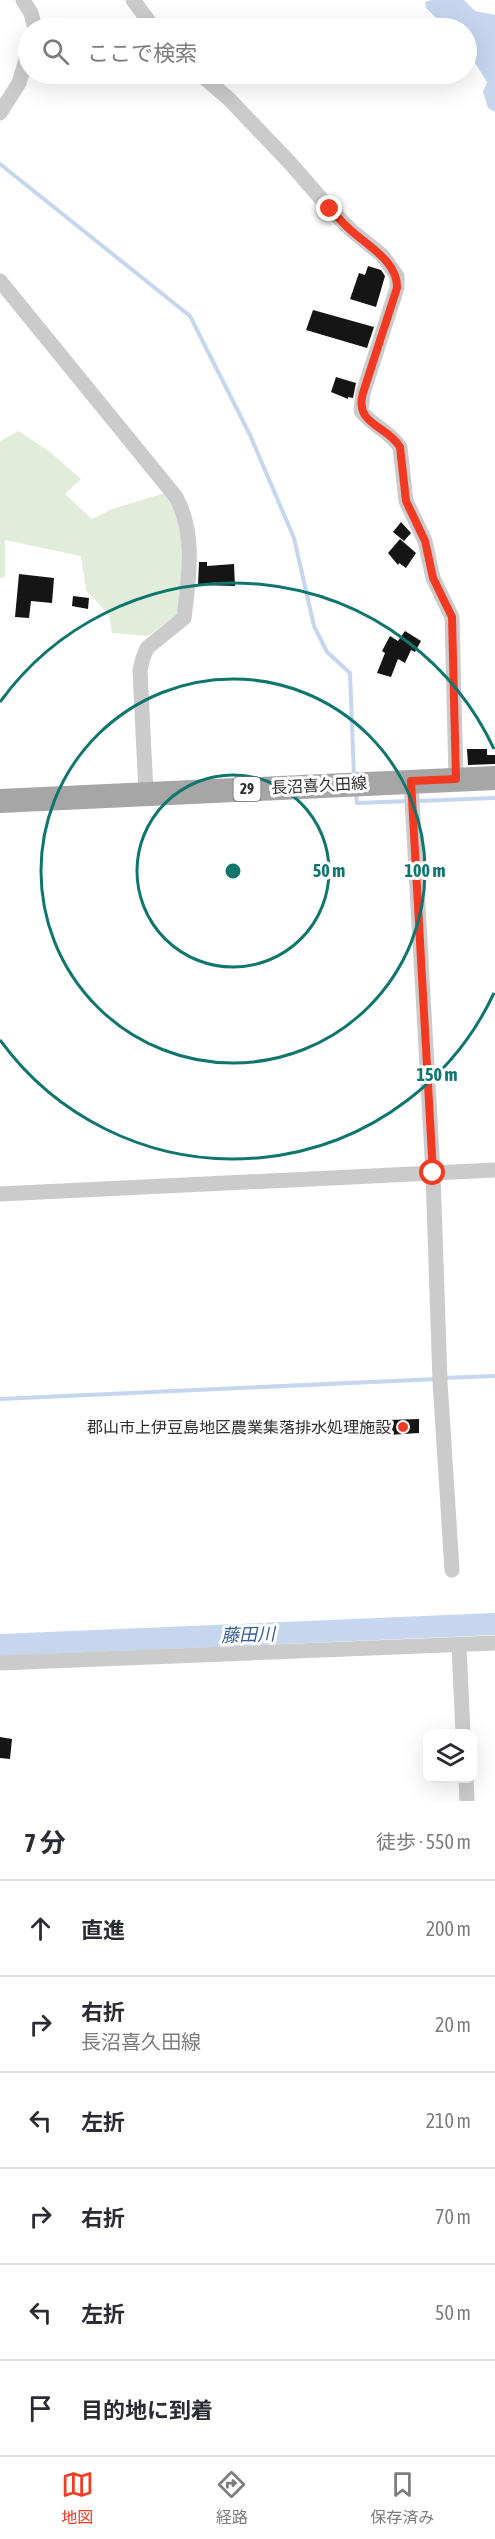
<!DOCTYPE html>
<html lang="ja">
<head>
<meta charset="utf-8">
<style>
	:root { --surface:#fff; --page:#f7f7f7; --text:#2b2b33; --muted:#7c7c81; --line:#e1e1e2; --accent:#f23a23 }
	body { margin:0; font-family:"Asap Condensed","Noto Sans JP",sans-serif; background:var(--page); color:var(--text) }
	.controls { position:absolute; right:18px; bottom:18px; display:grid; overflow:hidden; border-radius:12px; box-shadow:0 6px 24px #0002 }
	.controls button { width:54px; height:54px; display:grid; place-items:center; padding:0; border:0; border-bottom:2px solid var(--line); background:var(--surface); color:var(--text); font:30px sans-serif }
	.stop { position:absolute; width:18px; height:18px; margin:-14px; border:4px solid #f23a23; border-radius:50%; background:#fff }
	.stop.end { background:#f23a23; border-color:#fff; box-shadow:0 2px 6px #0008 }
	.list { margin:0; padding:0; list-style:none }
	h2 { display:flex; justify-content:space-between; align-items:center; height:78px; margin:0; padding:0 24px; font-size:26px }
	h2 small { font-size:20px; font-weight:400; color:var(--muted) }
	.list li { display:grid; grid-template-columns:39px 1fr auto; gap:18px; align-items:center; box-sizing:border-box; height:96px; padding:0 24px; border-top:2px solid var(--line) }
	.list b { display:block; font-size:22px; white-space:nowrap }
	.list p { margin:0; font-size:20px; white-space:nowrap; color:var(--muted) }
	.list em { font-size:20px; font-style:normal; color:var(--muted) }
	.icon { flex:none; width:33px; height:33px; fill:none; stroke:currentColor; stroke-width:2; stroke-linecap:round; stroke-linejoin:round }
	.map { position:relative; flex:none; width:495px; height:1801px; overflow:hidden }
	.search { position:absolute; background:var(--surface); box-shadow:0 6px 24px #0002; left:18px; right:18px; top:18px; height:66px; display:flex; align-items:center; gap:15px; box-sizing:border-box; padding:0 21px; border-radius:33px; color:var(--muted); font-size:22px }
	.sheet { height:654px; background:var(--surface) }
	nav { display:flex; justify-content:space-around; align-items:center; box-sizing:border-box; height:84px; border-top:2px solid var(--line); background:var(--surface); font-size:16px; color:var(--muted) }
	nav a { display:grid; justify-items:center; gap:3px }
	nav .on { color:var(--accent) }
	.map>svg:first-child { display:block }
</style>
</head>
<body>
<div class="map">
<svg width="495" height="1801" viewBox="0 0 495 1801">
	<rect width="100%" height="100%" fill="#fff"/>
	<!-- green -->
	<path fill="#e1edda" d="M18 431 49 451 81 479 65 494 92 519 112 509 168 492 182 519 188 574 177 615 148 636 112 633 109 615 86 590 81 556 5 540V577L0 578V441Z"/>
	<!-- water -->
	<path fill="#c5d6ee" d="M432 0H464L475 11 495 15V112L488 108 483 92 487 82 467 50 466 28H447L426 8 425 2Z"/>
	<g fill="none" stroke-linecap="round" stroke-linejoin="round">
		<!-- stream -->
		<path stroke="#c5d6ee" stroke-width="4" d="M0 164 190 316 250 435 294 538 314 626 327 652 350 673 354 777
			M356 794 357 803 409 801
			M417 801 495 798
			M444 1378 495 1376
			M0 1399 437 1379"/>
		<!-- river -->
		<path stroke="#c5d6ee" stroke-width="22" d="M0 1645 495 1624"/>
	</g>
	<!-- building -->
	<path fill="#151515" d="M368 266 381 270 385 276 376 307 350 299 359 273 365 275Z
		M313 310 374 327 367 348 306 330Z
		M336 377 356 383 353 398 348 397V399L331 392Z
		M401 522 411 533 404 541 393 532Z
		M400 539 416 553 406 568 399 563 398 565 388 553Z
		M199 562H207V566L234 564 235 586 198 585Z
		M19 574 54 578 52 603 31 601 29 618 15 617Z
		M73 596 89 598 88 609 72 606Z
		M405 631 421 641 415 652 411 650 405 663 398 659 391 677 377 673 385 653 382 651 390 636 398 641Z
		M467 749H487V755H495V764L468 765Z
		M419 1419V1433L388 1435 387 1420Z
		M0 1737 12 1739 10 1759 0 1758Z"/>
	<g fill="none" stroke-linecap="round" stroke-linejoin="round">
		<!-- street -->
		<path stroke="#cbcbcb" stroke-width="15" d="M23 0 31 13 35 28
			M133 0 154 28
			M200 74 229 99 291 164 330 209 352 231 382 255 397 276V288L363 393 361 411C371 425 391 432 400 447L406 501 425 541 433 578 452 617 456 779
			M0 113 19 83 28 53
			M0 281 176 497C196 534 189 577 184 618L147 648 143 658 140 670 146 793
			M411 781 433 1173 440 1381 452 1570
			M0 1194 495 1170
			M459 1645 463 1734
			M0 1663 495 1643
			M466 1778 467 1801"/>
		<!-- primary -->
		<path stroke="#a6a6a6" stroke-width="24" d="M0 801 495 778"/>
	</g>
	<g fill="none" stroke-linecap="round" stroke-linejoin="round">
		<!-- route -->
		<path stroke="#f23a23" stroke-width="8" d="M330 209C338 217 345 226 354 233 371 248 398 263 397 288L363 393C354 425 387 425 400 447L406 501 425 541 433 578 452 617 456 779 411 781 433 1173"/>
	</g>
	<!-- distance rings -->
	<g fill="none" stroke="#0f766e" stroke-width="3">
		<circle cx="233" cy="871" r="96"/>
		<circle cx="233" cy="871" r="192"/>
		<path d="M494 993A288 288 0 0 1 0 1040M0 702A288 288 0 0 1 494 749"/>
	</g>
	<!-- markers -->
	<circle fill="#f23a23" stroke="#fff" stroke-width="2" cx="403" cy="1427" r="6"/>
	<g text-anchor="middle" stroke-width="6" stroke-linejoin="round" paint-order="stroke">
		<!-- shield labels -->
		<rect fill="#fff" stroke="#6d6d6d" stroke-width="1.5" x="233.5" y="777" width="27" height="24" rx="4.5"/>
		<g font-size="15" font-weight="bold" fill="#2e2e2e">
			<text x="247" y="794">29</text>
		</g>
		<!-- street labels -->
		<g font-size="16" fill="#2e2e2e" stroke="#fff">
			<text transform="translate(319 785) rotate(-3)" y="6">長沼喜久田線</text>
		</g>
		<!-- poi labels -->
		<g font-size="16" fill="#2e2e2e" stroke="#fff" text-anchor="end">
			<text x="391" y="1433">郡山市上伊豆島地区農業集落排水処理施設</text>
		</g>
		<!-- water labels -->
		<g font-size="18" font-style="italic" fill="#365f96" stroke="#fff">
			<text transform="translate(248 1635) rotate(-2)" y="6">藤田川</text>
		</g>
	</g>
	<circle cx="233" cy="871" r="9" fill="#0f766e" stroke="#fff" stroke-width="3"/>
	<g font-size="18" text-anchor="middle" font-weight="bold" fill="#0f766e" stroke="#fff" stroke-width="6" stroke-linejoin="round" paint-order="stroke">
		<text x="329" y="877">50 m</text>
		<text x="425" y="877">100 m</text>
		<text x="437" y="1081">150 m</text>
	</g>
</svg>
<div class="controls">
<button><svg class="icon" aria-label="layers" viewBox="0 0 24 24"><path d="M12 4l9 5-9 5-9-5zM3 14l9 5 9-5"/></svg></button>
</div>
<div class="stop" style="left:433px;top:1173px"></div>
<div class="stop end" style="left:330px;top:209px"></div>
<div class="search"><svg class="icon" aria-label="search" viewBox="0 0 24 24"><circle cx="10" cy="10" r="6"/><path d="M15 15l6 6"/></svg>ここで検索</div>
</div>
<section class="sheet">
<h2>7 分<small>徒歩 · 550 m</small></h2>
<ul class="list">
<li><svg class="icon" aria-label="ahead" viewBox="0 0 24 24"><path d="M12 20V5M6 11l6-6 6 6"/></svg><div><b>直進</b></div><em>200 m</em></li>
<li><svg class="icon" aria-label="right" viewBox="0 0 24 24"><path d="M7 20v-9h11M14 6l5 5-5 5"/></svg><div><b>右折</b><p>長沼喜久田線</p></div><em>20 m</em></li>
<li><svg class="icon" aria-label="left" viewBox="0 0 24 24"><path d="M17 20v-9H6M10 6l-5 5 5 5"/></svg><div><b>左折</b></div><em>210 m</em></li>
<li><svg class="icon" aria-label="right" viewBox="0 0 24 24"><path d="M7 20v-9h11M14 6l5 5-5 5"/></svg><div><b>右折</b></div><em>70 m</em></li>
<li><svg class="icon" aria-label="left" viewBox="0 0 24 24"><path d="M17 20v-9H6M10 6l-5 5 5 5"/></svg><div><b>左折</b></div><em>50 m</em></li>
<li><svg class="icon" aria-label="arrive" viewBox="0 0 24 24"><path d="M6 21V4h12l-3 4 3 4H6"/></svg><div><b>目的地に到着</b></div></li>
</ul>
</section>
<nav>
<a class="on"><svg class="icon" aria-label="map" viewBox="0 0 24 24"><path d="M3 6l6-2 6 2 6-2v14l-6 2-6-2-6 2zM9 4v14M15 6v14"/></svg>地図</a>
<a><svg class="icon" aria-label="directions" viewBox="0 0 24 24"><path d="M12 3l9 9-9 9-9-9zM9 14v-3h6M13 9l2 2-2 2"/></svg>経路</a>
<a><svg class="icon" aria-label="saved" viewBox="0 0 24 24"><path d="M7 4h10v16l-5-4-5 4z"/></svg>保存済み</a>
</nav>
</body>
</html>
